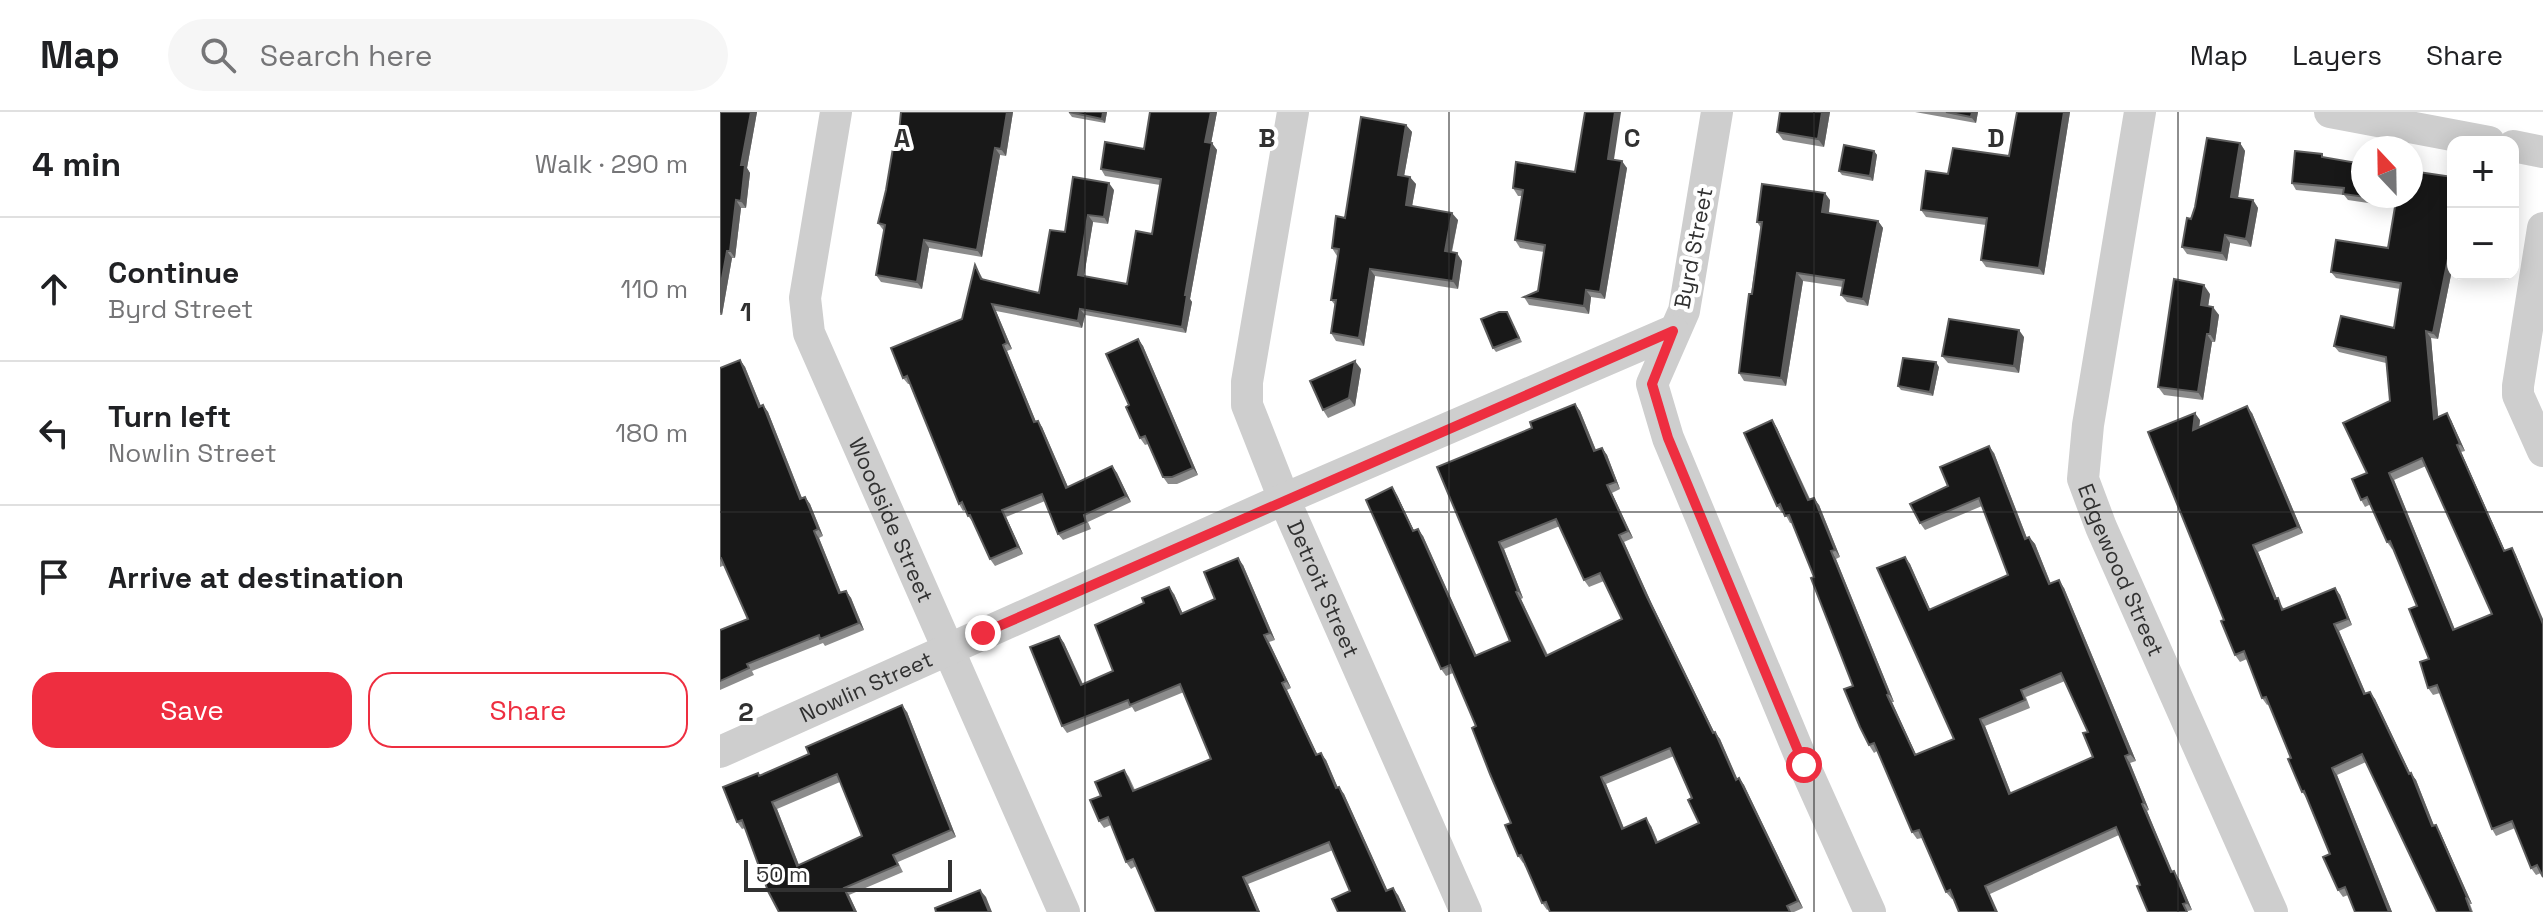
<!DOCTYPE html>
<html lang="en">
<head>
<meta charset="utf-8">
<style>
	:root { --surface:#fff; --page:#f6f6f6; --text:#202124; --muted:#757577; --line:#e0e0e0; --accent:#ee2e40 }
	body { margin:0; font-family:"Space Grotesk",sans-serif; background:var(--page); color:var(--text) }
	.controls { position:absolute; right:24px; top:24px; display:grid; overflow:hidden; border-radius:16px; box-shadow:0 4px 20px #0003 }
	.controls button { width:72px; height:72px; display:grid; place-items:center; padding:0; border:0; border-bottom:2px solid var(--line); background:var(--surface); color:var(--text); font:40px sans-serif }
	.compass { position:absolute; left:1631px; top:24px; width:72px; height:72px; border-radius:50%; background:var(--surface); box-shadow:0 4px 20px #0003; rotate:338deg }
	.scale { position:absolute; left:24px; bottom:20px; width:208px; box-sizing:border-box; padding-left:8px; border:4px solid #313131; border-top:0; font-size:22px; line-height:28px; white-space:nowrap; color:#313131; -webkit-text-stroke:6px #fff; paint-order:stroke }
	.stop { position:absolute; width:24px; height:24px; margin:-18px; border:6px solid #ee2e40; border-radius:50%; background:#fff }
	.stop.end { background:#ee2e40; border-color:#fff; box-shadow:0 2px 8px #0008 }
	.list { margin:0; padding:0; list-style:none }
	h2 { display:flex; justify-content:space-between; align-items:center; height:104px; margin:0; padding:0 32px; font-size:34px }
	h2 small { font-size:26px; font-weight:400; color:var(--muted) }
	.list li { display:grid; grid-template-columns:52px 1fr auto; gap:24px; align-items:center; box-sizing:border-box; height:144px; padding:0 32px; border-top:2px solid var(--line) }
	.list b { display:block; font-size:30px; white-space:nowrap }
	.list p { margin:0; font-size:26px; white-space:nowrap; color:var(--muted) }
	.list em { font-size:26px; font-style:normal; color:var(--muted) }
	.actions { display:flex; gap:16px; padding:24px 32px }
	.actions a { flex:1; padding:18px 0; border:2px solid var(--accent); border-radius:24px; text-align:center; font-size:28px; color:var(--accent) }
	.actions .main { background:var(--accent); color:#fff }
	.icon { flex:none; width:44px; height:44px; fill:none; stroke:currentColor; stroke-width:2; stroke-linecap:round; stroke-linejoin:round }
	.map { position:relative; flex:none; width:1823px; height:800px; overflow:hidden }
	header { display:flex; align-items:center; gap:48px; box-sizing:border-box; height:112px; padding:0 40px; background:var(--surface); border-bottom:2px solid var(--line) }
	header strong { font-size:38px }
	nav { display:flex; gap:44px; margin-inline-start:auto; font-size:28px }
	.search { width:560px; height:72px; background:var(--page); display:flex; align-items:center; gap:20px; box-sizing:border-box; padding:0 28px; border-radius:44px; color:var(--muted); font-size:30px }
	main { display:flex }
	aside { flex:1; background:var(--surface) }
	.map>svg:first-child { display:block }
</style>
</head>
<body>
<header>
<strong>Map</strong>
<div class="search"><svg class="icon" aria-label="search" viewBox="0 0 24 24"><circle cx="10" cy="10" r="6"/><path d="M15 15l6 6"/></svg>Search here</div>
<nav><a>Map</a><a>Layers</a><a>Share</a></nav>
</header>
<main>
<aside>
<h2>4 min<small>Walk · 290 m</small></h2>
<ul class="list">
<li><svg class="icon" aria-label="ahead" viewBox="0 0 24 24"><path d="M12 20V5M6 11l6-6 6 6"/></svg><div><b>Continue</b><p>Byrd Street</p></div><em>110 m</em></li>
<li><svg class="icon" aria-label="left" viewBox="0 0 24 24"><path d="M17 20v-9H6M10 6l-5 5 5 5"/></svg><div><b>Turn left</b><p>Nowlin Street</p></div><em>180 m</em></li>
<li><svg class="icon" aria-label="arrive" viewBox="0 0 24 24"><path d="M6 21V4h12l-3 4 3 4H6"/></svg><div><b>Arrive at destination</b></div></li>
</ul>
<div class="actions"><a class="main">Save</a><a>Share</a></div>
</aside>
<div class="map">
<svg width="1823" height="800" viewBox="0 0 1823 800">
	<rect width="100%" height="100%" fill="#fff"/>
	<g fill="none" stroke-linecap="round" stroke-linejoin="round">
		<!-- minor -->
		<g stroke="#cecece" stroke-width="32">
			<path id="s1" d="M116 0 85 186 89 221 344 800"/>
			<path id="s2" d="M573 0 527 270V293L564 387 746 800"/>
			<path d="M997 0 964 199 932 272 948 326 1084 653 1150 800"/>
			<path id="s3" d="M1420 0 1368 313 1363 367 1381 415 1552 800"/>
			<path d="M1610 0 1769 30"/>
			<path d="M1793 34 1823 40"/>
			<path d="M1823 116 1798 274V283L1823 339"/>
			<path id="s4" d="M0 640 564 387 953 219"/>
		</g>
	</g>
	<!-- wall -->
	<path fill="#8c8c8c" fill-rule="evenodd" d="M0 0H37L27 56 30 61 26 96H21L15 146H12L2 203H0Z
		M293 0 286 44 280 43 262 145 209 136 202 177 161 170 156 163 164 119 158 111 178 30Z
		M387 0 385 11 352 5 349 1Z
		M497 0 491 31 497 38 470 187 472 190 466 221 365 203 362 216 276 199 292 237 287 239 316 310 322 315 348 375 392 354 397 361 411 390 368 410 371 417 343 428 338 422 325 389 286 405 303 442 275 454 270 447 253 410 248 404 245 398 243 399 239 392 190 272H188L183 266 242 207 255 153 263 167 319 181 345 120 394 78 388 112 373 110 364 164 407 172 432 122 440 73 385 64 381 57 424 37Z
		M1110 0 1104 35 1063 28 1057 20Z
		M1195 0H1258L1256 11Z
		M1297 0H1350L1324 163 1266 155 1261 148 1266 113 1206 105 1201 98 1228 62 1289 44Z
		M686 13 692 20 684 64 696 72 692 94 738 108 732 140 742 149 738 177 655 164 644 234 616 229 611 221 615 193 611 188 618 144H617L612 136 625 106Z
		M1520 31 1525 39 1518 86 1533 88 1538 96 1531 135 1510 131 1507 149 1467 142 1462 135 1471 107Z
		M1154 39 1157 43 1153 69 1122 63 1119 59Z
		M1605 46 1733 65V153L1718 227 1711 226 1718 305 1731 308 1745 339 1741 340 1785 439 1792 436 1796 443 1821 761 1816 763 1811 756 1795 716 1776 724 1772 717 1720 581 1713 583 1708 576 1709 547 1697 494 1673 437H1672L1667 430 1651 392 1645 395 1641 388 1647 361 1670 289 1666 251 1619 240 1614 234 1674 216 1680 177 1616 166 1611 160 1668 136 1675 95 1628 88 1624 83 1576 78 1572 71ZM1706 354 1772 502 1735 518 1674 368Z
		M894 48 907 56 885 187 871 185 869 202 809 193 804 185 818 179 824 140 800 136 795 128 802 84H798L793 76 855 60Z
		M1110 88 1109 101 1158 109 1163 116 1148 194 1127 190 1121 183 1123 175 1083 169 1066 274 1024 269 1019 261 1041 116 1037 110Z
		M1490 182 1488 194 1499 203 1495 230H1492L1483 288 1444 283 1438 275Z
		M787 200 802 230 776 240 773 236Z
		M1304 225 1299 261 1228 251 1222 244Z
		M418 227 423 234 478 363 457 372H448L443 365 428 332 425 333 420 326 409 293Z
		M20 248 25 255 41 294 43 293 48 300 82 386 85 385 90 392 103 424 99 426 121 481 126 479 131 486 144 518 105 534 103 531 32 559 34 563 0 578V518L28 507 5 453 0 455V256Z
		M1219 255 1213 284 1181 278 1178 274Z
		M641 257 635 294 608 306 603 298Z
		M855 292 860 299 876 338 882 336 887 343 900 377 892 381 913 426 904 430 931 490 994 620 1000 627 1017 667 1019 666 1024 673 1083 796 1074 800H830L829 797 827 798 822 791 805 750 803 751 798 744 791 711 756 614 733 561 726 564 721 557 677 383 694 419 703 424 756 543 790 529 717 355 812 316ZM840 414 864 468 869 475 884 469 902 507 828 543 801 487 803 486 784 437ZM954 644 972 686 979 711 938 730 931 714 904 716 886 672Z
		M1532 301 1583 421 1538 440 1557 487 1564 497 1615 476 1620 483 1632 513 1619 519 1646 582 1655 587 1690 661 1696 668 1714 714 1716 713 1720 720 1752 792H1750L1753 800H1717L1646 650 1617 663 1672 800H1635L1628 783 1623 785 1618 778 1610 742 1587 686 1582 680 1571 646 1549 592 1547 593 1542 586 1527 547 1520 550 1515 543 1504 508 1428 320 1480 308 1479 315Z
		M1052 308 1057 316 1090 387 1099 393 1120 445 1116 447 1174 590H1172L1196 643 1234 627 1185 445 1190 452 1210 498 1288 463 1262 394 1205 418 1200 411 1228 374 1274 341 1307 426 1309 425 1315 432 1331 472 1344 476 1416 649 1410 651 1429 698 1427 699 1452 760 1459 767 1472 798 1468 799 1420 773 1399 723 1270 782 1232 787 1226 780 1202 726 1197 727 1192 720 1157 639 1154 641 1149 633 1133 574 1094 465 1072 411H1070L1064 400 1062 401 1057 394ZM1345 569 1368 620 1373 645 1291 681 1265 614 1310 596 1306 585Z
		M523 453 555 528 549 530 571 576 567 578 597 642 606 648 618 676 624 682 667 778 678 783 686 800H618L630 779 613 738 528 772 540 800H436L416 754 411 757 406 750 391 713 384 716 379 709 381 684 404 658 409 665 415 678 491 647 464 580 415 600 412 595 347 621 342 614 339 524 344 531 363 572 393 559 454 482 463 502 495 487Z
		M187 600 236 725 178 750 183 760 129 783 137 800H59L25 716 22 717 17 710 40 663ZM120 670 142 724 79 753 57 697Z"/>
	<!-- shaded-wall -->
	<path fill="#5d5d5d" d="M31 0H37L27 56 30 61 26 96 21 89V53Z
		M287 0H293L286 44 281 37Z
		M383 0H387L385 11 382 7Z
		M491 0H497L490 37 485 30Z
		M895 0H901L893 54 888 47Z
		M1102 0H1110L1104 35 1098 27Z
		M1252 0H1258L1256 11 1251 5Z
		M1344 0H1350L1324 163 1319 156Z
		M686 13 692 20 683 70 678 63Z
		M492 31 497 38 470 187 472 190 466 221 462 215 465 183Z
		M1520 31 1525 39 1517 92 1511 85Z
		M275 36 280 43 262 145 257 138Z
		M1154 39 1157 43 1153 69 1150 64Z
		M902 49 907 56 885 187 880 180Z
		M690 65 696 72 691 100 686 93Z
		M389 71 394 78 388 112 384 105Z
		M1105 81 1110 88 1108 108 1102 100Z
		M16 88 21 96 15 146 10 139Z
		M1533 88 1538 96 1531 135 1526 127Z
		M732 101 738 108 730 147 725 139Z
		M368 103 373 110 363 170 358 163Z
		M1158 109 1163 116 1148 194 1143 187Z
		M1733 122V153L1718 227 1713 221Z
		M1505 123 1510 131 1507 149 1502 141Z
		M204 128 209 136 202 177 197 170Z
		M7 139 12 146 2 203 0 200V177Z
		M737 141 742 149 738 177 733 169Z
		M650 157 655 164 644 234 639 226Z
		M1077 161 1083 169 1066 274 1061 266Z
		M1484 173 1490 182 1487 202 1481 193Z
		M866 178 871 185 869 202 864 194Z
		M272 192 276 199 292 237 287 231Z
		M1493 195 1499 203 1495 230 1490 222Z
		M360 197 365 203 362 216 358 209Z
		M1299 218 1304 225 1299 261 1294 254Z
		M1706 219 1711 226 1719 314 1714 307Z
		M1487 222 1492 230 1483 288 1478 280Z
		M418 227 423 234 478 363 473 356Z
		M283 233 287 239 319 317 314 310Z
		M20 248 25 255 44 302 39 295Z
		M635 249 641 257 635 294 629 286Z
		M1216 250 1219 255 1213 284 1210 280Z
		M855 292 860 299 879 346 874 339Z
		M43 293 48 300 85 394 80 387Z
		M1527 294 1532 301 1583 421 1578 415Z
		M1475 301 1480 308 1478 325 1473 318Z
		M1727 301 1731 308 1745 339 1740 332Z
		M1052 308 1057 316 1093 395 1088 388Z
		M318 309 322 315 351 382 346 376Z
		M1737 333 1741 340 1788 446 1784 439Z
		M1269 334 1274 341 1310 434 1305 427Z
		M882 336 887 343 900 377 896 370Z
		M392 354 397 361 411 390 406 384Z
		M1669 361 1674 368 1738 525 1733 518Z
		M887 373 892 381 913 426 908 419Z
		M672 375 677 383 698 427 693 419Z
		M85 385 90 392 103 424 98 417Z
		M1094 386 1099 393 1120 445 1115 438Z
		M282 398 286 405 303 442 298 435Z
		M698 417 703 424 760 551 755 544Z
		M94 419 99 426 124 488 119 481Z
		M899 423 904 430 931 490 998 628 993 621 926 483Z
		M1309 425 1315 432 1334 480 1329 472Z
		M779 430 784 437 803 486 798 479Z
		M1533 433 1538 440 1560 494 1555 487Z
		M1792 436 1796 443 1823 507V512Z
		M1111 439 1116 447 1174 590 1169 582Z
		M1185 445 1190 452 1214 506 1209 498Z
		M518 446 523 453 555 528 550 521Z
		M1339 468 1344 476 1416 649 1410 642Z
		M449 475 454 482 466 509 461 502Z
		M1615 476 1620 483 1632 513 1628 507Z
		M126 479 131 486 144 518 139 511Z
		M796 480 801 487 831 551 826 544Z
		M1614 512 1619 519 1649 589 1644 582Z
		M544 523 549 530 571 576 566 569Z
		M339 524 344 531 366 580 361 573Z
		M562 571 567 578 601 650 596 643Z
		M1650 580 1655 587 1694 669 1689 662Z
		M1167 583 1172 590 1200 651 1195 643Z
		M182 593 187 600 236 725 231 718Z
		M1260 607 1265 614 1294 689 1289 682Z
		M995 620 1000 627 1021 675 1016 668Z
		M601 641 606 648 621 683 616 676Z
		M1405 644 1410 651 1429 698 1424 691Z
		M1612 656 1617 663 1672 800H1669Z
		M1691 661 1696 668 1717 721 1712 714Z
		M881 665 886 672 907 724 902 717Z
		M1019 666 1024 673 1083 796 1078 789Z
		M619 675 624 682 671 786 666 779Z
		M52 690 57 697 82 761 77 754Z
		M1422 692 1427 699 1456 768 1451 760Z
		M926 706 931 714 941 738 936 731Z
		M1716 713 1720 720 1752 792 1747 785Z
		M1454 759 1459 767 1472 798 1467 791Z
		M523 765 528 772 540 800H538Z
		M1265 774 1270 782 1278 800H1276Z
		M124 776 129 783 137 800H135Z
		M673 776 678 783 686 800 683 799Z
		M260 778 266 785 272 800H269Z"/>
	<!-- building -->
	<path fill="#181818" stroke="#5d5d5d" stroke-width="2" fill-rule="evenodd" d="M0 0H31L21 53H25L21 89 16 88 10 139H7L0 177Z
		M181 0H287L281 37 275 36 257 138 204 128 197 170 156 163 165 113 158 111 166 78 174 30H178Z
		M349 0H383L382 7Z
		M430 0H491L485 30 492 31 465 183H467L462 215 360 197 358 209 272 192 287 231 283 233 314 310 318 309 346 376 392 354 406 384 364 403 366 410 338 422 322 382 282 398 298 435 270 447 250 403 248 404 242 390 239 392 187 264 183 266 171 236 242 207 255 153 261 167 319 181 330 118 345 120 353 65 389 71 384 105 368 103 358 163 407 172 416 119 432 122 441 67 381 57 385 30 424 37Z
		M865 0H895L888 47 902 49 880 180 866 178 864 194 804 185 818 179 825 133 795 128 803 78 793 76 796 50 855 60Z
		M1060 0H1102L1098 27 1057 20Z
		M1226 0H1252L1251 5Z
		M1297 0H1344L1319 156 1261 148 1267 106 1201 98 1206 59 1228 62 1233 36 1289 44Z
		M641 5 686 13 678 63 690 65 686 93 732 101 725 139 737 141 733 169 650 157 639 226 611 221 616 188H611L619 137 612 136 616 104 625 106Z
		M1487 26 1520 31 1511 85 1533 88 1526 127 1505 123 1502 141 1462 135 1467 106 1471 107 1475 95Z
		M1124 33 1154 39 1150 64 1119 59Z
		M1575 39 1602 42V45L1643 52V84H1691V59L1733 65V122L1713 221 1706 219 1714 307 1727 301 1740 332 1737 333 1784 439 1792 436 1823 512V765L1817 753 1811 756 1792 709 1772 717 1717 573 1708 576 1700 550 1709 547 1689 497 1697 494 1670 429 1667 430 1647 385 1641 388 1632 367 1647 361 1623 311 1670 289 1666 245 1614 234 1621 204 1674 216 1681 171 1611 160 1616 128 1668 136 1676 89 1623 82 1624 76 1572 71ZM1702 346 1772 502 1733 518 1669 361Z
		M1042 72 1105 81 1102 100 1158 109 1143 187 1121 183 1124 168 1077 161 1061 266 1019 261 1025 212 1029 182H1032L1042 110H1037Z
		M1454 167 1484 173 1481 193 1493 195 1490 222H1487L1478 280 1438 275Z
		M779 200H787L799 226 773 236 761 207Z
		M1229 207 1299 218 1294 254 1222 244Z
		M418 227 473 356 452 365H443L425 324 420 326 406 295 409 293 386 242Z
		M1183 246 1216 250 1210 280 1178 274Z
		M20 248 39 295 43 293 80 387 85 385 98 417 94 419 119 481 126 479 139 511 100 527 99 523 27 552 29 556 0 569V518L28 507 1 446H0V256Z
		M635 249 629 286 603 298 590 269Z
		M855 292 874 339 882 336 896 370 887 373 908 419 899 423 926 483 993 621 995 620 1016 668 1019 666 1078 789 1067 794 1070 800H830L826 790 822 791 801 743 798 744 785 713 791 711 770 662 752 616 756 614 730 553 721 557 646 388 672 375 693 419 698 417 755 544 790 529 717 355 812 316 810 310ZM836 407 864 468 880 461 902 507 826 544 796 480 798 479 779 430ZM950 636 972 686 968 688 979 711 936 731 926 706 902 717 881 665Z
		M1527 294 1578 415 1533 433 1555 487 1558 486 1562 498 1615 476 1628 507 1614 512 1644 582 1650 580 1689 662 1691 661 1712 714 1716 713 1747 785 1746 786 1751 800H1717L1642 642 1612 656 1669 800H1635L1625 775 1618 778 1603 745 1610 742 1584 679 1582 680 1568 647 1571 646 1546 585 1542 586 1524 539 1515 543 1501 509 1504 508 1428 320 1475 301 1473 318Z
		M1052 308 1088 388 1094 386 1115 438 1111 439 1169 582 1167 583 1195 643 1234 627 1157 456 1185 445 1209 498 1288 463 1259 386 1200 411 1190 392 1228 374 1220 355 1269 334 1305 427 1309 425 1329 472 1339 468 1410 642 1405 644 1424 691 1422 692 1451 760 1454 759 1467 791 1463 792 1467 800H1428L1417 774 1420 773 1396 715 1265 774 1276 800H1239L1230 778 1226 780 1199 718 1192 720 1154 631 1149 633 1140 615 1124 577 1133 574 1091 466 1094 465 1069 403 1065 404 1060 392 1057 394 1024 321ZM1341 561 1368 620 1363 621 1373 645 1289 682 1260 607 1305 588 1301 578Z
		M518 446 550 521 544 523 566 569 562 571 596 643 601 641 616 676 619 675 666 779 673 776 683 799 681 800H618L612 787 630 779 609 730 523 765 538 800H436L413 747 406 750 388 705 379 709 370 688 381 684 375 670 404 658 413 679 491 647 460 572 410 593 408 588 342 614 310 535 339 524 361 573 393 559 375 513 424 491 422 486 449 475 461 502 495 487 484 460Z
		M182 593 231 718 173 743 178 753 124 776 135 800H59L48 779 22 708 17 710 3 675 38 661 39 664 89 642 86 635ZM117 662 142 724 77 754 52 690Z
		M260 778 269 800H216L215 796Z"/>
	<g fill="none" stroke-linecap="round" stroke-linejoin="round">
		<!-- route -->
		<path stroke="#ee2e40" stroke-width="10" d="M263 521 953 219 932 272 948 326 1084 653"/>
	</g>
	<!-- grid -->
	<path fill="none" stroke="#313131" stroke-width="2" stroke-opacity="0.55" d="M365 0V800M729 0V800M1094 0V800M1458 0V800M0 400H1823"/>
	<g text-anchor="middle" stroke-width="8" stroke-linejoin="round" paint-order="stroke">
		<!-- street labels -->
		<g font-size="22" fill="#313131" stroke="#fff">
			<text transform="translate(973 136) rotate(-79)" y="8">Byrd Street</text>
			<text dy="8" stroke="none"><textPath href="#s1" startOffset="428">Woodside Street</textPath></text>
			<text dy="8" stroke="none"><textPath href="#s3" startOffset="470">Edgewood Street</textPath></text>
			<text dy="8" stroke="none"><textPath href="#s2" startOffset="496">Detroit Street</textPath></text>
			<text dy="8" stroke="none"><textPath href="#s4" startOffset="160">Nowlin Street</textPath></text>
		</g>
	</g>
	<g font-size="26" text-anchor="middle" font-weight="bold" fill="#313131" stroke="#fff" stroke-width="8" stroke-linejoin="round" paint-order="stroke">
		<text x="182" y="35">A</text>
		<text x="547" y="35">B</text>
		<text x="912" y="35">C</text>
		<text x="1276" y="35">D</text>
		<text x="26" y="209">1</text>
		<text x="26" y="609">2</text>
	</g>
</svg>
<div class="controls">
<button>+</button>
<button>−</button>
</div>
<svg class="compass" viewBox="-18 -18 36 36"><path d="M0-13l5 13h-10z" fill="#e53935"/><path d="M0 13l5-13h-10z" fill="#757577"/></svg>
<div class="scale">50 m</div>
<div class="stop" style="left:1084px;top:653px"></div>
<div class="stop end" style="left:263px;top:521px"></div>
</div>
</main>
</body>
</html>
